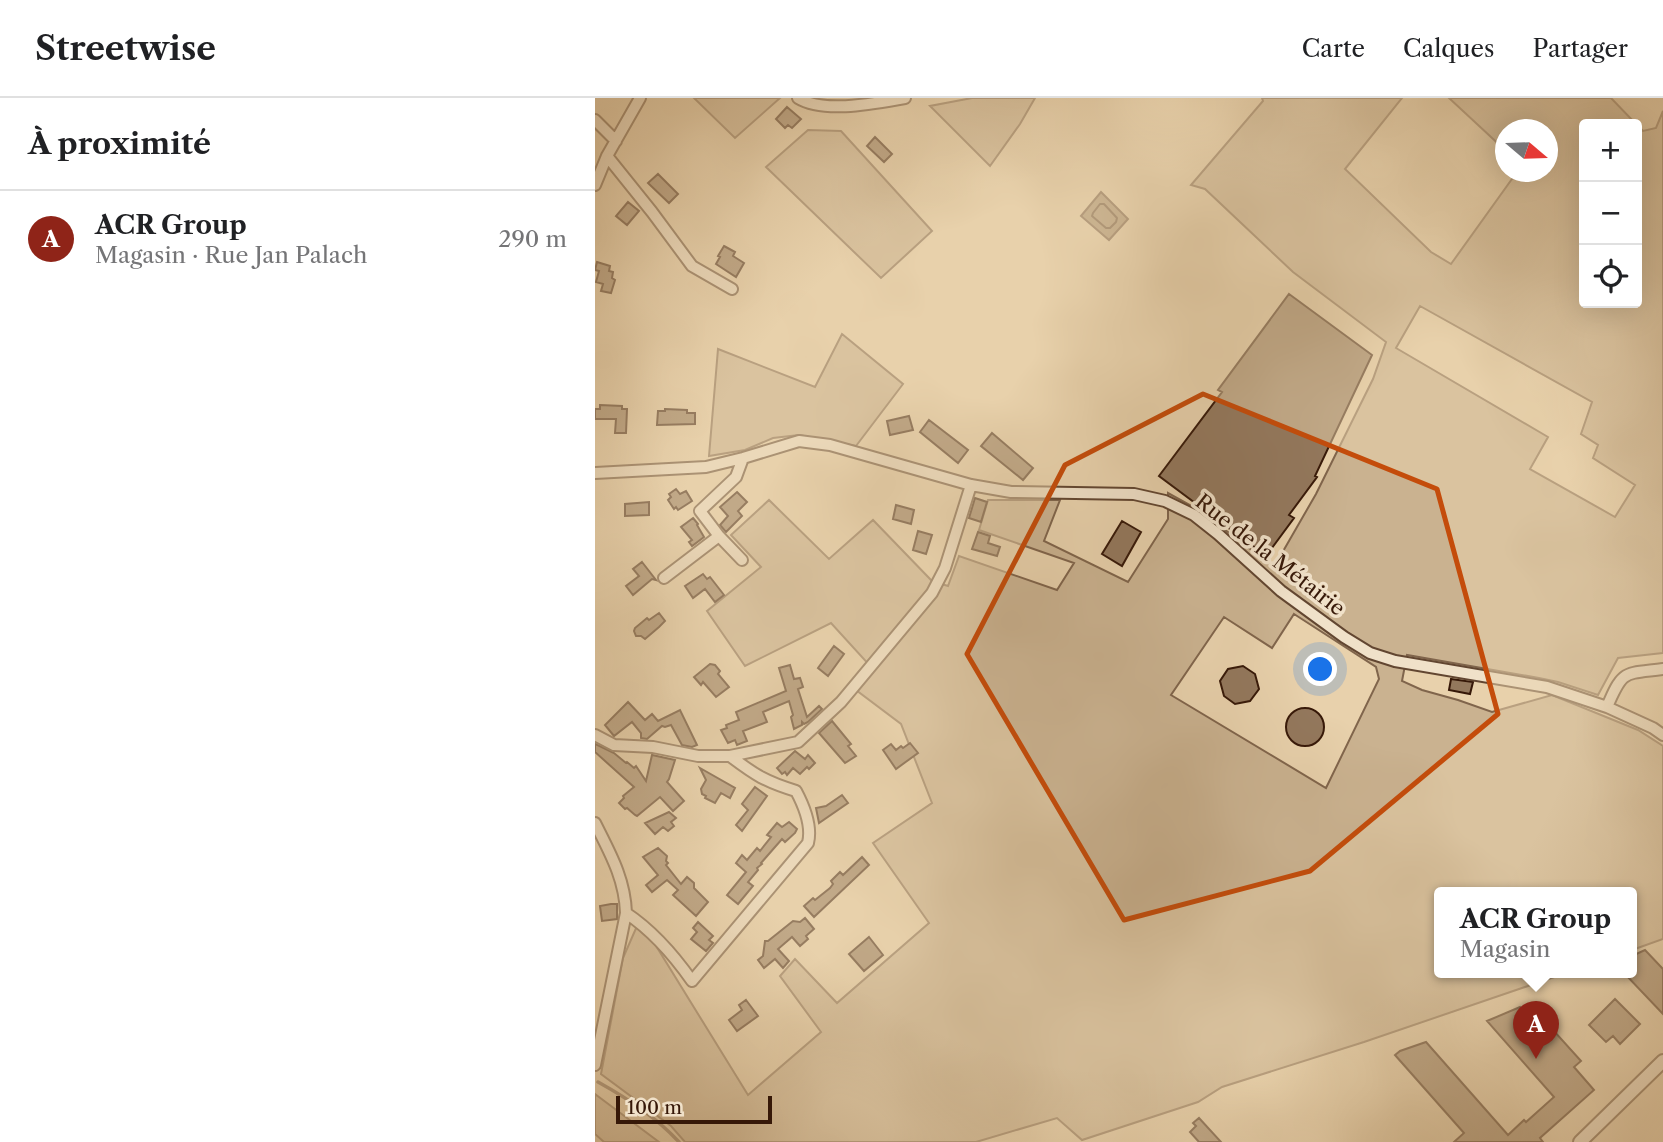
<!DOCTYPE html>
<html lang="fr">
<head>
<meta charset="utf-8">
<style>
	:root { --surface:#fff; --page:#f6f6f6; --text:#202124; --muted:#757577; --line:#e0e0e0; --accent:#8f2418 }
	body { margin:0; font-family:"Libre Caslon Text",serif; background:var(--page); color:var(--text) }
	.controls { position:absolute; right:21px; top:21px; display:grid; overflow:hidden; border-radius:7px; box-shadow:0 7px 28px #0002 }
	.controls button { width:63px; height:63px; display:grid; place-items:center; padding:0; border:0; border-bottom:2px solid var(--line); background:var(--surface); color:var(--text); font:35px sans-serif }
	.compass { position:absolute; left:900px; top:21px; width:63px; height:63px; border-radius:50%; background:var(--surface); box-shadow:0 7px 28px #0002; rotate:109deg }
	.scale { position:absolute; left:21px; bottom:18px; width:156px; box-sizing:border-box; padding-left:7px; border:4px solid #361808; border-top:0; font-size:19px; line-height:24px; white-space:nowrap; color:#361808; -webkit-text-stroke:5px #f0e1c9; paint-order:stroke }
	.you { position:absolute; left:726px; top:572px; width:24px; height:24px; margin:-18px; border:5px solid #fff; border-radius:50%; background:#1a73e8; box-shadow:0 0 0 10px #1a73e833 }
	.badge { display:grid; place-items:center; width:46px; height:46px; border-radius:50%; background:var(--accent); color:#fff; font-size:23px; font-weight:700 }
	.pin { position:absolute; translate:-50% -58px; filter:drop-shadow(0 2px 4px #0008) }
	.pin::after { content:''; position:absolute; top:37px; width:24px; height:21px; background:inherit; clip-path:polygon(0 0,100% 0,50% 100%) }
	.popup { position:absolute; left:839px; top:789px; width:203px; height:91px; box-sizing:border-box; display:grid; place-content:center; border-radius:7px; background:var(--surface); filter:drop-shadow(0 2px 5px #0005); font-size:23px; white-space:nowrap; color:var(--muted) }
	.popup b { font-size:26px; color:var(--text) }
	.popup::after { content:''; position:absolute; left:50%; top:100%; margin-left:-14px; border:14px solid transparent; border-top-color:var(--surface) }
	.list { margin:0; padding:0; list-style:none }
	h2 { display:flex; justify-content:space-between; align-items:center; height:91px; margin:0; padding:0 28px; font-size:30px }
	h2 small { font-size:23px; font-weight:400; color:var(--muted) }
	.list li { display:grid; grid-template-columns:46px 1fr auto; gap:21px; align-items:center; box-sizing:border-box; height:98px; padding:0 28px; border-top:2px solid var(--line) }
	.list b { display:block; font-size:26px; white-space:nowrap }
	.list p { margin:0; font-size:23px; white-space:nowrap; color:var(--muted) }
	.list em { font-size:23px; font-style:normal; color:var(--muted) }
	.icon { flex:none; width:38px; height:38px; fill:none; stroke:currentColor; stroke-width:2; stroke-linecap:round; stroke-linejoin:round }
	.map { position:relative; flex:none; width:1068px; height:1044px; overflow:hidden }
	header { display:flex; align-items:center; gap:42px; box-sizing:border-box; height:98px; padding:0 35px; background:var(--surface); border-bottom:2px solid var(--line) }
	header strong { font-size:33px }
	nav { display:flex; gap:38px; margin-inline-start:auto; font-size:24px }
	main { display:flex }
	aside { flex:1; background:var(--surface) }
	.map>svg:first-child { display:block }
</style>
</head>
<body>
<header>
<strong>Streetwise</strong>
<nav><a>Carte</a><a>Calques</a><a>Partager</a></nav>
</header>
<main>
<aside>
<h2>À proximité<small></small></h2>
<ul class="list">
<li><span class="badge">A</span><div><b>ACR Group</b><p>Magasin · Rue Jan Palach</p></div><em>290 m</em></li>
</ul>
</aside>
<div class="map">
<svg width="1068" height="1044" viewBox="0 0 1068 1044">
	<rect width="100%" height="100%" fill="#e8d1ac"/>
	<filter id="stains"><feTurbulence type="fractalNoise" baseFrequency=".00286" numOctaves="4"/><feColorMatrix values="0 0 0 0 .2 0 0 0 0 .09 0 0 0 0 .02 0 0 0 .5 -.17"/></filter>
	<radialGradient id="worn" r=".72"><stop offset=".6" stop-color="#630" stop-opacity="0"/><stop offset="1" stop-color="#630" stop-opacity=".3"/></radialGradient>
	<!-- green -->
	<path fill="#cab290" stroke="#80654c" stroke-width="2" fill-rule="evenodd" d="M99 0H185L140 40Z
		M377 0H440L425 26 395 68 335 8Z
		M667 0H807L750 71 836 154 856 166 922 74H953V32H911L910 52 854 0H1016L1041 26H989V205H1042V27L1048 33 1061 30 1068 13V555L1023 560 1003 597 963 584 944 580 812 557 807 583 827 592 863 602 897 614 957 597 1043 632 1068 648V841L1037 852V795H845V875H971L769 944 627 989 603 1004 487 1042 462 1020 381 1044H90L76 1028 6 976 28 860 42 828 58 843 153 997 226 934 185 878 200 861 242 905 334 825 278 745 337 705 306 626 261 592 278 571 236 525 150 568 112 513 166 469 136 437 174 402 234 461 278 422 337 483 353 488 364 458 462 492 479 465 384 432 393 402H465L449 443 533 484 573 421V395L604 412 679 469 721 396 778 281 791 244 698 174 610 91 596 87 668 3ZM825 208 997 304 986 336 1003 347 998 360 1040 387 1020 419 935 371 953 339 801 250ZM699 516 781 569 784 581 731 690 576 597 629 519 677 550Z
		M213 32 246 33 337 133 286 180 171 69Z
		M247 236 308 286 261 348 204 337 178 340 150 352 114 358 123 251 220 289Z
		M0 996 64 1044H9L0 1036Z"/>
	<!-- water -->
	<path fill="#ab9274" stroke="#7c6149" stroke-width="2" d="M506 94 533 121 514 142 486 118Z"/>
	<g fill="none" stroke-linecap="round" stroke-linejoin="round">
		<!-- shore -->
		<path stroke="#70553e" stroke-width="2" d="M505 106H509L522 120 521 124 515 130H511L497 118 498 115Z"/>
		<!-- stream -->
		<path stroke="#7c6149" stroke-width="3.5" d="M3 984C32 1000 61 1019 84 1044"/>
	</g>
	<!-- building -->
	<path fill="#93785d" stroke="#361808" stroke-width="2" d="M192 9 206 21 197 30 193 27 190 30 181 21Z
		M280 39 297 56 289 64 272 48Z
		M63 76 83 96 74 105 53 85Z
		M33 104 44 113 32 127 21 118Z
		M129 148 140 154 138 158 149 165 141 179 121 166 125 159 123 158Z
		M2 164 15 168 14 173 18 174 17 180 20 182 16 195 6 193 8 186 1 184 4 173 0 172Z
		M694 196 777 257 720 378 722 379 694 417 699 420 671 458 564 378 627 294 623 292Z
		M5 307 27 308V311H32L31 335H20L21 321H0V311H5Z
		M70 311 92 312V315H100V326L62 327 63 313H70Z
		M314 318 318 332 295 337 292 323Z
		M334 322 373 352 363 365 325 334Z
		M397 335 438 370 428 382 386 348Z
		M81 391 85 396 91 393 97 403 83 412 81 409 79 411 73 402 76 399 74 396Z
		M142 394 152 404 143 413 147 418 131 434 125 427 133 418 125 409Z
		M380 400 392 404 386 424 374 420Z
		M54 404V417L30 418V406Z
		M301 407 319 412 316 426 298 421Z
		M98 420 103 426 102 427 109 439 97 448 94 444 97 442 86 429Z
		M527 423 546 434 527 468 507 456Z
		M323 433 337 437 331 456 318 452Z
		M383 434 395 438 393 445 405 449 402 458 377 451Z
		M47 464 61 482 57 481 38 497 31 488 44 478 38 471Z
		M108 476 112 481 115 479 129 497 120 504 110 491 98 500 90 488Z
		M64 515 70 523 64 529 50 541 46 538H41L39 533 40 530 52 520 54 522Z
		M239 548 249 556 233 578 223 570Z
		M115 566 120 567 125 573 123 576 134 589 121 599 108 584 106 587 99 579Z
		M195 567 199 581 205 580 208 589 203 591 212 619 224 608 227 611 213 624 209 626 207 624V627L199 631 196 619 198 617 194 603 168 614 172 624 148 633 152 643 142 647 140 642 133 645 126 632 132 630 131 627 144 622 141 614 191 593 184 570Z
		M648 568 660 576 664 591 655 603 640 606 629 598 625 583 633 571Z
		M856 581 878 584 875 596 854 592Z
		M33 604 50 622 57 616 63 623 85 612 102 647 97 649 87 647 76 627 70 629 67 628 52 641 46 640V635L37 624 19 638 10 627Z
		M691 629a19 19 0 1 1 38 0a19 19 0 1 1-38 0Z
		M237 623 256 646 253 648 261 658 250 665 224 635Z
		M315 645 323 655 301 671 288 652 296 646 301 652 306 648 308 650Z
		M0 646 19 655 31 665 32 664 39 670 41 668 51 683 57 657 80 662 74 681 72 684 89 703 78 713 65 699 42 718 40 717 32 710 30 711 24 705 29 700 28 698 39 689 0 654Z
		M200 653 210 661 213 657 220 665 214 671 212 669 205 676 198 670 192 677 190 674 187 676 182 670Z
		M105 670 140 690 135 700 126 695 120 705 110 700 111 698 107 696 106 691 111 682Z
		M160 689 172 698 147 733 141 727 153 712 147 706Z
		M247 697 253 705 224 725 221 710 231 708Z
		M74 714 81 720 76 724 79 728 73 733 68 729 60 736 50 725Z
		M194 724 202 731 200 735 190 744 187 741 166 765 167 766 162 770 163 772 153 784 158 788 143 806 132 797 151 774 141 765 147 757 152 762 162 750 165 753 176 739 172 737 182 725 187 729Z
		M63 750 72 758 71 763 73 765 71 767 86 786 92 779 99 785V790L113 804 101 818 78 797 83 792 72 782 57 794 51 787 63 777 48 759Z
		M267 759 274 767 219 819 209 808 218 800 220 802 235 790 238 786 236 783 245 774 248 777Z
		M16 806H22V821L7 823 5 808Z
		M210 820 219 831 211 838 213 841 205 848 197 839 183 851 194 863 188 870 180 861 169 870 163 862 168 858 170 843H173L198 823 205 824Z
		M103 824 118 838 114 842 118 845 111 853 96 841 102 834 98 830Z
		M274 839 288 857 269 873 254 856Z
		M1050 852 1068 871V916L1029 875H1037V858Z
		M1020 901 1045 926 1025 946 1018 938 1011 944 994 927Z
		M151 902 163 918 142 933 134 922 147 912 144 907Z
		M925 909 951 939 959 933 986 963 979 969 999 992 945 1040 948 1044H859L869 1035 800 957 805 953 831 944 913 1037 929 1022 931 1024 959 999 892 923Z
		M604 1020 626 1044H604L595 1034 601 1028 598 1025Z"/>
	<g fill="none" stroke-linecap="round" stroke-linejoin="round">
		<defs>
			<path id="minor" d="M203 0C229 16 281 5 310 0
				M0 22 21 43
				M12 58 57 114 97 168 137 191
				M0 87 12 58 45 0
				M0 375 111 369 148 360 204 343 235 347 376 387 416 394 539 396 570 403 599 417 623 436 686 493 749 539 775 555 800 563 952 589 1012 609 1058 630 1068 637
				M124 438 147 462
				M69 480 124 438 105 413 141 379 148 360
				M1012 609C1028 571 1029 576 1068 571
				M0 637 19 647 58 649 103 658H135L203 644 246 604 337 495 350 470 376 387
				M0 725C15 755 30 781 31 815L0 967
				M31 815C58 833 78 856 97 883L213 745C217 729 209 708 201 693 171 684 160 677 135 658"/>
			<path id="tertiary" d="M985 1044 1068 963"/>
		</defs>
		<!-- minor casing -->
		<use href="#minor" stroke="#624631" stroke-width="14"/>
		<!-- tertiary casing -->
		<use href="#tertiary" stroke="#624631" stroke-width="16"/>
		<!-- minor -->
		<use href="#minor" stroke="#f0e1c9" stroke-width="10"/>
		<!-- tertiary -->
		<use href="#tertiary" stroke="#f0e1c9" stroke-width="12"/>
	</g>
	<!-- marked area -->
	<path d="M0 0H1068V1044H0ZM608 296 842 391 903 616 715 773 529 822 372 556 470 367Z" fill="#e8d1ac" fill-opacity=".55" fill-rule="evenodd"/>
	<path fill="none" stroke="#c44c0b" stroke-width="5" stroke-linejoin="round" d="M608 296 842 391 903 616 715 773 529 822 372 556 470 367Z"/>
	<g text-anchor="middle" stroke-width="7" stroke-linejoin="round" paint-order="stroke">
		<!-- street labels -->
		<g font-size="21" fill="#361808" stroke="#f0e1c9">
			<text transform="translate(675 457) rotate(38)" y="7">Rue de la Métairie</text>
		</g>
	</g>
	<rect width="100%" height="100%" filter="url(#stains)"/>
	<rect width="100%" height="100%" fill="url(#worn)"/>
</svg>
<div class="controls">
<button>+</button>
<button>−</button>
<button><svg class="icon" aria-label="locate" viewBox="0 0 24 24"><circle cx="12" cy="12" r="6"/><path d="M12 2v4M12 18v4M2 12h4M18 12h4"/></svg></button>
</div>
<svg class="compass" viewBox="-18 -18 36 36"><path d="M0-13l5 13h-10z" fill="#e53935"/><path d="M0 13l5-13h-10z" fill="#757577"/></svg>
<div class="scale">100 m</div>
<div class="you"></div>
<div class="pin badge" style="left:941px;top:961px">A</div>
<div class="popup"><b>ACR Group</b>Magasin</div>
</div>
</main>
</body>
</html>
